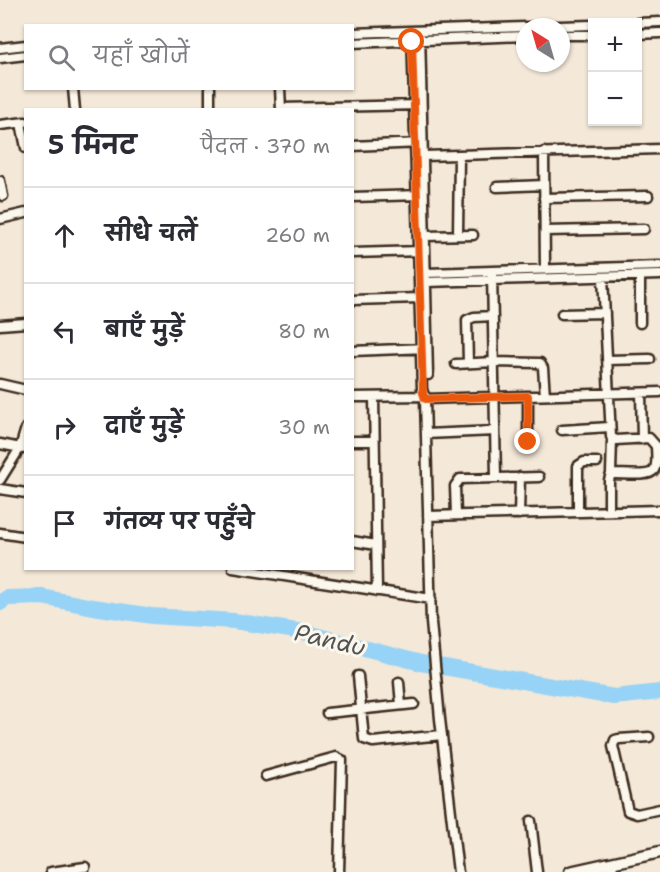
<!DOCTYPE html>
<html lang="hi">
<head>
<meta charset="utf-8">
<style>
	:root { --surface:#fff; --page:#f2f2f3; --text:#2b2b33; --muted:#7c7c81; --line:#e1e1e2 }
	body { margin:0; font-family:"Shantell Sans","Playpen Sans Deva",sans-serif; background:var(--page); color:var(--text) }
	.controls { position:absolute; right:18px; top:18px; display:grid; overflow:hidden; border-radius:0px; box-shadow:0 2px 4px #0004 }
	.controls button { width:54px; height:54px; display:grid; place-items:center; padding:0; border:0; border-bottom:2px solid var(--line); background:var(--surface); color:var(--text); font:30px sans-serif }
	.compass { position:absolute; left:516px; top:18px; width:54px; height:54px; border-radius:50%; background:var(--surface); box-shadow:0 2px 4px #0004; rotate:323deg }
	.stop { position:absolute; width:18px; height:18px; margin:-14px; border:4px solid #ea580c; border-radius:50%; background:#fff }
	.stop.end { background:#ea580c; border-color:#fff; box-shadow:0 2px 6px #0008 }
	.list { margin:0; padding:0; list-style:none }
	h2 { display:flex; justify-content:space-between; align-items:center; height:78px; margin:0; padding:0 24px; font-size:26px }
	h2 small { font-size:20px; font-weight:400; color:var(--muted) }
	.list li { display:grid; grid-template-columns:39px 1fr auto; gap:18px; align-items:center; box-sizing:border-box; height:96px; padding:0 24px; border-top:2px solid var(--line) }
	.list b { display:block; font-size:22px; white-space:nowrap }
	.list em { font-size:20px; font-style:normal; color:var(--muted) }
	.icon { flex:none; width:33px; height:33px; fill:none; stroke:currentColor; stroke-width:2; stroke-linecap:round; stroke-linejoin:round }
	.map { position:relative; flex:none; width:660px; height:872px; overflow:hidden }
	.search { position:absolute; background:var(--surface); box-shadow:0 2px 4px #0004; left:24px; top:24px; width:330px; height:66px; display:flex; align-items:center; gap:15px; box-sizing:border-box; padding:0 21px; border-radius:0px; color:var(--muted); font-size:22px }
	.panel { position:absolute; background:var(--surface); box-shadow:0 2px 4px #0004; left:24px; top:108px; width:330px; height:462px; border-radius:0px }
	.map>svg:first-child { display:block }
</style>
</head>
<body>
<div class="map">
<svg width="660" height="872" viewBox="0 0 660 872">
	<rect width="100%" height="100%" fill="#f4e8d8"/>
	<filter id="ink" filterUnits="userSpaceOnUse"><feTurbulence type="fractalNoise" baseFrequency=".0167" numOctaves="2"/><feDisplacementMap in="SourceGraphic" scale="12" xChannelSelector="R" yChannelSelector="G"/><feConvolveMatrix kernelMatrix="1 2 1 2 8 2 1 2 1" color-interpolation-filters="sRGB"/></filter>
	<g filter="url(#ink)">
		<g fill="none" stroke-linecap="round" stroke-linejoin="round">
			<!-- river -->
			<path stroke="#96d3f6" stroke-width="16" d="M0 603 7 598 42 597 93 607 152 616 234 621 303 632 421 663 614 697 660 692"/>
			<defs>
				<path id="minor" d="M638 23 660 22
					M528 27 592 25
					M412 31 422 389 425 399 431 622 440 719 458 872
					M420 31 428 375
					M352 33 525 27
					M638 34 660 33
					M561 35H592
					M352 43 525 36
					M0 48 26 45
					M0 58 26 55
					M73 88 75 110
					M210 88V110
					M280 88 281 110
					M281 108 420 105
					M21 123 26 148
					M0 125 25 122
					M352 146 421 143
					M544 152 545 269
					M424 156 660 149
					M0 181 3 196
					M497 187 544 185
					M352 197 421 195
					M544 198 648 196
					M0 219 26 213
					M545 231 644 229
					M458 235 459 155
					M425 236 473 235
					M352 253 422 251
					M426 273 660 266
					M492 274 496 478
					M640 276V323
					M603 277 611 437 616 440 649 438 656 446C656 452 658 464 654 470 649 478 620 473 611 474L609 480V511
					M427 282 660 275
					M352 300 420 298
					M562 314 605 313
					M0 325 26 323
					M352 351 427 348
					M607 360 650 359
					M468 363 467 320 474 317 493 316
					M456 364 494 362 540 363 543 368 545 395
					M0 384 26 390
					M641 393 642 439
					M528 396V442
					M352 397 425 396
					M374 397 377 591
					M425 399 660 392
					M562 430 610 427
					M426 434 495 431
					M352 441H374
					M0 444 26 449
					M611 474 612 439
					M0 480 20 448 26 428
					M0 489 26 493
					M578 512V466L584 462H597
					M519 514 520 477
					M456 515 455 486 460 479 539 477
					M428 516 660 510
					M0 533 26 537
					M352 541 376 545
					M233 568 431 599
					M358 676 364 739 373 742 442 735
					M399 682 401 705
					M327 713 414 704
					M649 737 619 739 615 740 613 746 628 811 637 814 660 809
					M266 776 336 757 342 760 339 872
					M531 821 537 872
					M612 863 613 872
					M51 872 85 867"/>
				<path id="tertiary" d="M570 872 660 852"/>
			</defs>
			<!-- minor casing -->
			<use href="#minor" stroke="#3b2a1e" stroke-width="13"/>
			<!-- tertiary casing -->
			<use href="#tertiary" stroke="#3b2a1e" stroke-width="15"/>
			<!-- minor -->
			<use href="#minor" stroke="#fbf7ec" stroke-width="8"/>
			<!-- tertiary -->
			<use href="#tertiary" stroke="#fbf7ec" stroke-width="10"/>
		</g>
	</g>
	<g fill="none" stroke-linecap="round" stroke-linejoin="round" filter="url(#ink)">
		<!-- route -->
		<path stroke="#ea580c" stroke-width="8" d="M412 42 423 393 425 399 528 396V442"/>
	</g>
	<g text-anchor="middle" stroke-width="6" stroke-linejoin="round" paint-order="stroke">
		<!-- water labels -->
		<g font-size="24" font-style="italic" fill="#525454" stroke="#fbf7ec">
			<text transform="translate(330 640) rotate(13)" y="8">Pandu</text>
		</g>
	</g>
</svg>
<div class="controls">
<button>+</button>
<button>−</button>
</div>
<svg class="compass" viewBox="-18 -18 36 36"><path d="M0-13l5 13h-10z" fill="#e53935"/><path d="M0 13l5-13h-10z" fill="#7c7c81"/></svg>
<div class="stop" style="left:412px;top:42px"></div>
<div class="stop end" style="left:528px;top:442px"></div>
<div class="search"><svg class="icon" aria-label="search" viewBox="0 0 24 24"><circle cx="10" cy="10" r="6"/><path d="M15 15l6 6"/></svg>यहाँ खोजें</div>
<section class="panel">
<h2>5 मिनट<small>पैदल · 370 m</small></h2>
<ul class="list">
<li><svg class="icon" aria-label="ahead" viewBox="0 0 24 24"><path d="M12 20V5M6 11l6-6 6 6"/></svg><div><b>सीधे चलें</b></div><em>260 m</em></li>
<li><svg class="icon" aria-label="left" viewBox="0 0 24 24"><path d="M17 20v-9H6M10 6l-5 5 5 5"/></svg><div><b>बाएँ मुड़ें</b></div><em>80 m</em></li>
<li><svg class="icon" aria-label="right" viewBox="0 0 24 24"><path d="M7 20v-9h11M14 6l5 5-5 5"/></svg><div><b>दाएँ मुड़ें</b></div><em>30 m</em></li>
<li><svg class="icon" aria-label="arrive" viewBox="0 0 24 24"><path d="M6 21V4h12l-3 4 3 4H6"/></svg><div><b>गंतव्य पर पहुँचे</b></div></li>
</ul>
</section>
</div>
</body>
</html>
